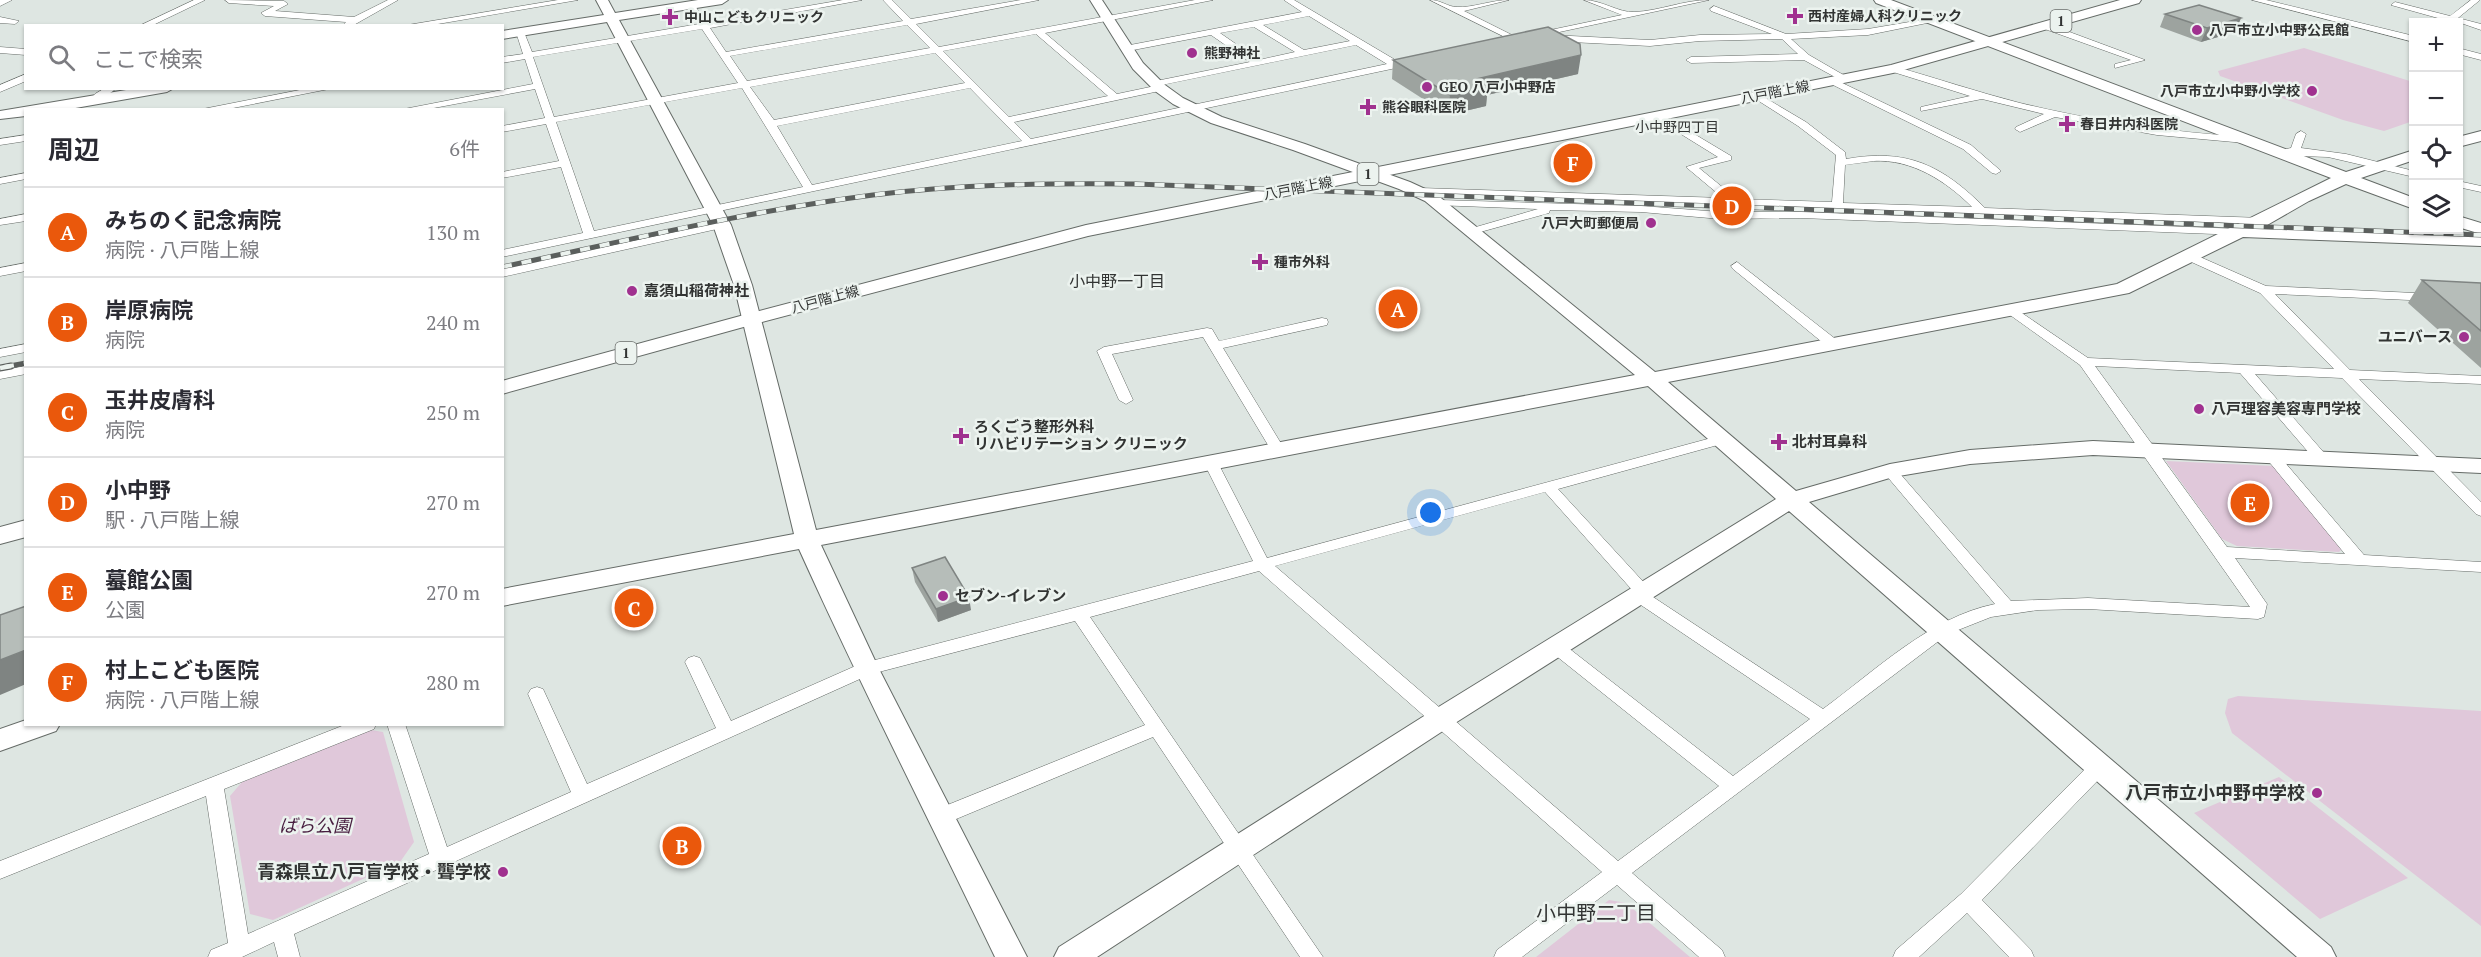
<!DOCTYPE html>
<html lang="ja">
<head>
<meta charset="utf-8">
<style>
	:root { --surface:#fff; --page:#f2f2f3; --text:#2b2b33; --muted:#7c7c81; --line:#e1e1e2; --accent:#ea580c }
	body { margin:0; font-family:"PT Serif","Noto Sans JP",serif; background:var(--page); color:var(--text) }
	.controls { position:absolute; right:18px; top:18px; display:grid; overflow:hidden; border-radius:0px; box-shadow:0 2px 4px #0004 }
	.controls button { width:54px; height:54px; display:grid; place-items:center; padding:0; border:0; border-bottom:2px solid var(--line); background:var(--surface); color:var(--text); font:30px sans-serif }
	.you { position:absolute; left:1431px; top:513px; width:21px; height:21px; margin:-15px; border:4px solid #fff; border-radius:50%; background:#1a73e8; box-shadow:0 0 0 9px #1a73e833 }
	.badge { display:grid; place-items:center; width:39px; height:39px; border-radius:50%; background:var(--accent); color:#fff; font-size:20px; font-weight:700 }
	.pin { position:absolute; translate:-50% -50%; border:3px solid #fff; box-shadow:0 2px 6px #0006 }
	.list { margin:0; padding:0; list-style:none }
	h2 { display:flex; justify-content:space-between; align-items:center; height:78px; margin:0; padding:0 24px; font-size:26px }
	h2 small { font-size:20px; font-weight:400; color:var(--muted) }
	.list li { display:grid; grid-template-columns:39px 1fr auto; gap:18px; align-items:center; box-sizing:border-box; height:90px; padding:0 24px; border-top:2px solid var(--line) }
	.list b { display:block; font-size:22px; white-space:nowrap }
	.list p { margin:0; font-size:20px; white-space:nowrap; color:var(--muted) }
	.list em { font-size:20px; font-style:normal; color:var(--muted) }
	.icon { flex:none; width:33px; height:33px; fill:none; stroke:currentColor; stroke-width:2; stroke-linecap:round; stroke-linejoin:round }
	.map { position:relative; flex:none; width:2481px; height:957px; overflow:hidden }
	.search { position:absolute; background:var(--surface); box-shadow:0 2px 4px #0004; left:24px; top:24px; width:480px; height:66px; display:flex; align-items:center; gap:15px; box-sizing:border-box; padding:0 21px; border-radius:0px; color:var(--muted); font-size:22px }
	.panel { position:absolute; background:var(--surface); box-shadow:0 2px 4px #0004; left:24px; top:108px; width:480px; height:618px; border-radius:0px }
	.map>svg:first-child { display:block }
</style>
</head>
<body>
<div class="map">
<svg width="2481" height="957" viewBox="0 0 2481 957">
	<rect width="100%" height="100%" fill="#dee6e2"/>
	<!-- green -->
	<path fill="#e0c8da" d="M2304 48 2413 82V121L2384 131 2343 120 2220 76 2218 71Z
		M2166 461 2274 466 2342 549 2339 552 2237 546 2222 539Z
		M2238 696 2481 711V926L2232 733 2225 713 2228 699Z
		M371 730 383 732 414 842 400 862 273 920 250 914 230 796 242 782Z
		M2279 777 2408 878 2320 919 2194 813Z
		M1609 900 1626 903 1690 957H1536Z"/>
	<g fill="none" stroke-linecap="round" stroke-linejoin="round">
		<defs>
			<path id="street" d="M0 0H12L0 6Z
				M194 0H205L151 26H139Z
				M225 0 284 1 288 4 275 11 354 17 388 0H398L352 26H342L346 22 265 16 261 13 274 6 229 3Z
				M558 0H578L426 26H402Z
				M843 0H862L710 28 726 52 903 21 883 0H892L911 19 1021 0H1039L916 24 939 47 1195 0H1213L1045 33 1117 94 1155 86 1151 84 1156 81 1250 62 1211 35 1128 51 1123 48 1125 46 1302 12 1284 0H1294L1397 61 1412 58 1417 61 1396 68 502 257V250L583 233 561 167 502 178V172L559 161 546 124 502 132V126L545 118 535 89 423 110H399L533 84 525 59 502 63V57L523 54 516 32 520 29 524 32 532 52 699 24 686 5 690 2 693 3 707 23ZM1309 16 1350 41 1304 50 1263 25ZM907 25 930 48 747 81 730 56ZM1254 27 1295 52 1259 60 1220 33ZM702 29 738 83 554 117 533 57ZM1036 34 1108 96 1009 117 943 51ZM1356 45 1387 64 1031 139 1014 122 1164 90 1166 88 1162 85ZM935 53 965 83 774 120 750 87ZM742 88 803 187 594 231 556 122ZM970 88 1022 141 812 185 777 126Z
				M1430 0C1441 0 1448 7 1457 7 1472 8 1492 0 1509 0L1464 11 1522 40 1515 42Z
				M1584 0C1602 0 1619 13 1634 12 1660 11 1683 0 1709 0L1536 37V33L1622 15Z
				M2252 0H2266L2414 36V42Z
				M2471 0H2480L2458 18 2481 24V30L2458 22H2444L2445 20 2391 5 2395 2 2450 16Z
				M1714 6 1786 34 1868 29 1933 18 1937 21 1868 35 1791 39 1809 55 1847 77V81L1844 82 1804 60 1691 63 1686 60 1691 57 1798 54 1782 39 1700 41 1650 46 1551 41 1547 38 1551 35 1650 40 1700 35 1772 34 1711 11 1710 9Z
				M0 17 19 21 15 24 0 23Z
				M2042 24H2048L2145 60 2115 68V64L2131 60 2042 28Z
				M0 47 26 49V55L0 53Z
				M2458 48 2481 54V60L2458 54Z
				M1893 66C1936 78 1977 92 2020 103 2094 121 2169 132 2245 137L2250 140 2245 143 2157 135 2055 117 2020 132 2015 129 2016 127 2044 114 1982 99 1921 111V107L1970 96 1890 71V67Z
				M26 74V81L0 92V85Z
				M1832 78 1971 145 2001 171 1996 174 1992 173 1963 149 1829 83 1827 81Z
				M105 88H117L98 102H92L90 100 95 94Z
				M310 88H334L223 110H198Z
				M1757 93 1806 122 1845 152 1846 159C1907 148 1942 165 1985 208L2262 218 2268 221 2262 224 1420 194 1414 191 1420 188 1723 198 1686 167 1718 157 1655 118V114L1659 113 1731 156V160L1699 168 1737 199 1832 202 1836 155 1798 126 1754 98 1752 96ZM1874 161C1912 159 1946 181 1972 207L1843 203 1845 165Z
				M2301 131 2306 134 2301 148 2346 154 2414 171V177L2328 157 2275 155V151L2291 148 2296 134Z
				M26 135V141L0 145V139Z
				M26 173V179L0 184V178Z
				M2458 181 2481 186V192L2458 187Z
				M1439 200 1641 206 1721 212H1801L2241 229 2247 232 2241 235 1801 218 1721 219 1641 212 1550 210 1549 213 1473 234 1469 233V229L1538 209 1435 205V201Z
				M26 214V221L0 225V219Z
				M722 222 726 223V227L502 277V269Z
				M2191 253 2266 286 2436 294 2438 297 2436 300 2432 301 2275 294 2350 370 2481 376V384L2359 379 2481 502V516L2476 514 2342 378 2255 374 2326 455 2328 458 2326 461H2316L2240 373 2095 366 2227 547 2345 554 2266 458 2264 455 2271 451 2276 452 2364 555 2481 562V572L2235 558 2267 604 2264 617 2258 619 2088 609 2038 610 1991 617 1948 634 1632 873 1722 950 1725 957H1699L1617 885 1522 957H1494L1497 950 1602 872 1259 571 1090 617 1323 957H1300L1153 737 949 822 942 824 935 822 932 816 935 810 1145 725 1075 621 871 674 294 934 300 957H278L274 942 242 957H208L211 950 228 943 206 796 0 879V861L347 724H376L374 729 224 789 248 934 429 854 387 724H405L447 847 571 792 528 694 531 689 537 687 543 689 587 784 716 728 685 662 688 658 694 656 700 658 731 721 860 664 1253 561 1204 463 1211 459 1218 463 1267 558 1715 437H1725L1727 440 1725 443 1558 489 1649 588 1651 592 1650 595 1823 709C1875 671 1930 617 1995 604L1885 474 1883 471 1885 468H1895L2011 601 2088 598 2250 607 2080 365 2003 310 2009 306 2013 307 2088 358 2334 369 2260 293 2187 260 2185 257ZM1545 492 1633 591 1630 595 1632 599 1810 719 1733 776 1562 643 1556 641 1550 643 1547 647 1550 651 1719 786 1618 861 1275 566Z
				M1737 262 1838 341 1840 344 1838 347H1828L1733 269 1731 266Z
				M26 263V271L0 276V268Z
				M1322 318 1327 319 1328 322 1327 325 1223 348 1285 450 1278 454 1271 450 1203 337 1112 354 1133 400 1126 404 1119 400 1097 351 1104 347 1207 328 1212 329 1219 341Z
				M26 344V352L0 357V349Z
				M26 366V374L0 379V371Z
				M2099 760 2106 762 2109 767 2106 772 1982 900 2031 950 2034 957H2009L1967 913 1919 957H1893L1896 950 1961 894 2092 762Z"/>
			<path id="secondary" d="M596 0H608L615 13 698 0H728L722 4 619 20 731 225 752 285 816 530 1635 375 1425 201 1399 189 1293 150 1211 123 1173 104 1155 91 1133 69 1090 0H1102L1143 63 1165 85 1183 98 1222 117 1305 144 1410 182 1436 194 1655 372 2117 284 2331 178 1876 3 1874 0H1891L2346 172 2414 150V160L2361 178 2414 198V209L2346 184 2309 201 2262 228 2481 236V246L2243 237 2129 293 1668 382 1796 491 1890 464 1970 450 2093 441 2481 459V473L2093 455 1970 464 1893 477 1809 502 2331 947 2336 957H2297L1789 511 1452 725 1097 957H1054L1059 947 1432 711 1776 499 1648 386 821 545 879 669 1027 957H995C930 821 861 687 799 549L502 606V589L794 534 734 285 713 225 607 22 502 39V31L604 15Z
				M138 88H174L167 92 64 110H26V116L0 119V111Z
				M2481 131V141L2458 147V137Z
				M2458 216 2481 223V234L2458 227Z
				M26 720V724H60L56 731 0 751V729Z"/>
			<path id="primary" d="M2120 0H2141L2139 3 1893 73 1088 236 758 323 502 394V381L744 315 1086 225 1891 65Z
				M26 520V537L0 544V527Z"/>
		</defs>
		<!-- street casing -->
		<use href="#street" stroke="#656b67" stroke-width="1"/>
		<!-- secondary casing -->
		<use href="#secondary" stroke="#656b67" stroke-width="2"/>
		<!-- primary casing -->
		<use href="#primary" stroke="#656b67" stroke-width="2"/>
		<!-- street -->
		<use href="#street" fill="#fff" fill-rule="evenodd"/>
		<!-- secondary -->
		<use href="#secondary" fill="#fff" fill-rule="evenodd"/>
		<!-- primary -->
		<use href="#primary" fill="#fff" fill-rule="evenodd"/>
		<defs>
			<path id="rail-far1" d="M502 267C625 241 748 211 873 195 960 184 1048 183 1136 184L2481 235
				M4 367 26 363"/>
			<path id="rail" d="M0 368 11 366"/>
		</defs>
		<!-- rail-far1 casing -->
		<use href="#rail-far1" stroke="#5b5f5d" stroke-width="5"/>
		<!-- rail casing -->
		<use href="#rail" stroke="#5b5f5d" stroke-width="7"/>
		<!-- rail-far1 -->
		<use href="#rail-far1" stroke="#ecf3ef" stroke-width="4" stroke-dasharray="10" stroke-linecap="butt"/>
		<!-- rail -->
		<use href="#rail" stroke="#ecf3ef" stroke-width="4.5" stroke-dasharray="14" stroke-linecap="butt"/>
	</g>
	<!-- wall -->
	<path fill="#9da39f" d="M2165 14 2241 18 2235 32 2201 42 2160 27Z
		M1393 60 1578 74 1487 95 1486 106 1448 115 1392 79Z
		M2422 280 2481 283V368L2408 303Z
		M912 568 971 610 938 622 915 582Z"/>
	<!-- shaded-wall -->
	<path fill="#7f8482" d="M2241 18 2235 32 2201 42 2207 28Z
		M1581 55 1578 74 1487 95 1486 106 1448 115 1450 95 1476 79Z
		M969 597 971 610 938 622 936 609Z
		M26 650V684L0 695V660Z"/>
	<!-- building -->
	<path fill="#b6bdb9" stroke="#7f8482" stroke-width="1.5" d="M2199 5 2241 18 2207 28 2165 14Z
		M1548 27 1580 44 1581 55 1476 79 1488 87 1450 95 1393 60Z
		M2422 280 2481 283V331Z
		M945 557 969 597 936 609 912 568Z
		M26 606V650L0 660V615Z"/>
	<!-- markers -->
	<g fill="#a0318f" stroke="#ecf3ef" stroke-width="2">
		<path d="M1792 7h6v6h6v6h-6v6h-6v-6h-6v-6h6z"/>
		<path d="M667 8h6v6h6v6h-6v6h-6v-6h-6v-6h6z"/>
		<circle cx="2197" cy="30" r="6"/>
		<circle cx="1192" cy="53" r="6"/>
		<circle cx="1427" cy="87" r="6"/>
		<circle cx="2312" cy="91" r="6"/>
		<path d="M1365 98h6v6h6v6h-6v6h-6v-6h-6v-6h6z"/>
		<path d="M2064 115h6v6h6v6h-6v6h-6v-6h-6v-6h6z"/>
		<circle cx="1651" cy="223" r="6"/>
		<path d="M1257 253h6v6h6v6h-6v6h-6v-6h-6v-6h6z"/>
		<circle cx="632" cy="291" r="6"/>
		<circle cx="2464" cy="337" r="6"/>
		<circle cx="2199" cy="409" r="6"/>
		<path d="M958 427h6v6h6v6h-6v6h-6v-6h-6v-6h6z"/>
		<path d="M1776 433h6v6h6v6h-6v6h-6v-6h-6v-6h6z"/>
		<circle cx="943" cy="596" r="6"/>
		<circle cx="2317" cy="793" r="6"/>
		<circle cx="503" cy="872" r="6"/>
	</g>
	<g text-anchor="middle" stroke-width="5" stroke-linejoin="round" paint-order="stroke">
		<!-- far-poi labels -->
		<g font-size="14" font-weight="bold" fill="#323433" stroke="#ecf3ef" text-anchor="start">
			<text x="1808" y="21">西村産婦人科クリニック</text>
			<text x="684" y="22">中山こどもクリニック</text>
			<text x="2209" y="35">八戸市立小中野公民館</text>
			<text x="1204" y="58">熊野神社</text>
			<text x="1439" y="92">GEO 八戸小中野店</text>
			<text x="2300" y="96" text-anchor="end">八戸市立小中野小学校</text>
			<text x="1382" y="112">熊谷眼科医院</text>
			<text x="2080" y="129">春日井内科医院</text>
			<text x="1639" y="228" text-anchor="end">八戸大町郵便局</text>
			<text x="1274" y="267">種市外科</text>
		</g>
		<!-- shield labels -->
		<g fill="#ecf3ef" stroke="#6a6d6b" stroke-width="1.5">
			<rect x="2050.5" y="10" width="21" height="22" rx="4.5"/>
			<rect x="1357.5" y="163" width="21" height="22" rx="4.5"/>
			<rect x="615.5" y="342" width="21" height="22" rx="4.5"/>
		</g>
		<g font-size="14" font-weight="bold" fill="#323433">
			<text x="2061" y="26">1</text>
			<text x="1368" y="179">1</text>
			<text x="626" y="358">1</text>
		</g>
		<!-- far-street labels -->
		<g font-size="14" fill="#323433" stroke="#ecf3ef">
			<text transform="translate(1775 92) rotate(-11)" y="5">八戸階上線</text>
			<text transform="translate(1298 188) rotate(-11)" y="5">八戸階上線</text>
			<text transform="translate(825 299) rotate(-15)" y="5">八戸階上線</text>
		</g>
		<!-- far-neighbourhood labels -->
		<g font-size="14" fill="#323433" stroke="#ecf3ef">
			<text x="1677" y="132">小中野四丁目</text>
		</g>
		<!-- poi labels -->
		<g font-size="15" font-weight="bold" fill="#323433" stroke="#ecf3ef" text-anchor="start">
			<text x="644" y="296">嘉須山稲荷神社</text>
			<text x="2452" y="342" text-anchor="end">ユニバース</text>
			<text x="2211" y="414">八戸理容美容専門学校</text>
			<text x="974" y="432">ろくごう整形外科<tspan x="974" dy="17">リハビリテーション クリニック</tspan></text>
			<text x="1792" y="447">北村耳鼻科</text>
			<text x="955" y="601">セブン-イレブン</text>
		</g>
		<!-- neighbourhood labels -->
		<g font-size="16" fill="#323433" stroke="#ecf3ef">
			<text x="1117" y="287">小中野一丁目</text>
		</g>
		<!-- near-poi labels -->
		<g font-size="18" font-weight="bold" fill="#323433" stroke="#ecf3ef" text-anchor="end">
			<text x="2305" y="799">八戸市立小中野中学校</text>
			<text x="491" y="878">青森県立八戸盲学校・聾学校</text>
		</g>
		<!-- near-park labels -->
		<g font-size="18" font-style="italic" fill="#471d3f" stroke="#ecf3ef">
			<text x="315" y="832">ばら公園</text>
		</g>
		<!-- near-neighbourhood labels -->
		<g font-size="20" fill="#323433" stroke="#ecf3ef">
			<text x="1596" y="920">小中野二丁目</text>
		</g>
	</g>
</svg>
<div class="controls">
<button>+</button>
<button>−</button>
<button><svg class="icon" aria-label="locate" viewBox="0 0 24 24"><circle cx="12" cy="12" r="6"/><path d="M12 2v4M12 18v4M2 12h4M18 12h4"/></svg></button>
<button><svg class="icon" aria-label="layers" viewBox="0 0 24 24"><path d="M12 4l9 5-9 5-9-5zM3 14l9 5 9-5"/></svg></button>
</div>
<div class="you"></div>
<div class="pin badge" style="left:1398px;top:309px">A</div>
<div class="pin badge" style="left:682px;top:846px">B</div>
<div class="pin badge" style="left:634px;top:608px">C</div>
<div class="pin badge" style="left:1732px;top:206px">D</div>
<div class="pin badge" style="left:2250px;top:503px">E</div>
<div class="pin badge" style="left:1573px;top:163px">F</div>
<div class="search"><svg class="icon" aria-label="search" viewBox="0 0 24 24"><circle cx="10" cy="10" r="6"/><path d="M15 15l6 6"/></svg>ここで検索</div>
<section class="panel">
<h2>周辺<small>6件</small></h2>
<ul class="list">
<li><span class="badge">A</span><div><b>みちのく記念病院</b><p>病院 · 八戸階上線</p></div><em>130 m</em></li>
<li><span class="badge">B</span><div><b>岸原病院</b><p>病院</p></div><em>240 m</em></li>
<li><span class="badge">C</span><div><b>玉井皮膚科</b><p>病院</p></div><em>250 m</em></li>
<li><span class="badge">D</span><div><b>小中野</b><p>駅 · 八戸階上線</p></div><em>270 m</em></li>
<li><span class="badge">E</span><div><b>蟇館公園</b><p>公園</p></div><em>270 m</em></li>
<li><span class="badge">F</span><div><b>村上こども医院</b><p>病院 · 八戸階上線</p></div><em>280 m</em></li>
</ul>
</section>
</div>
</body>
</html>
